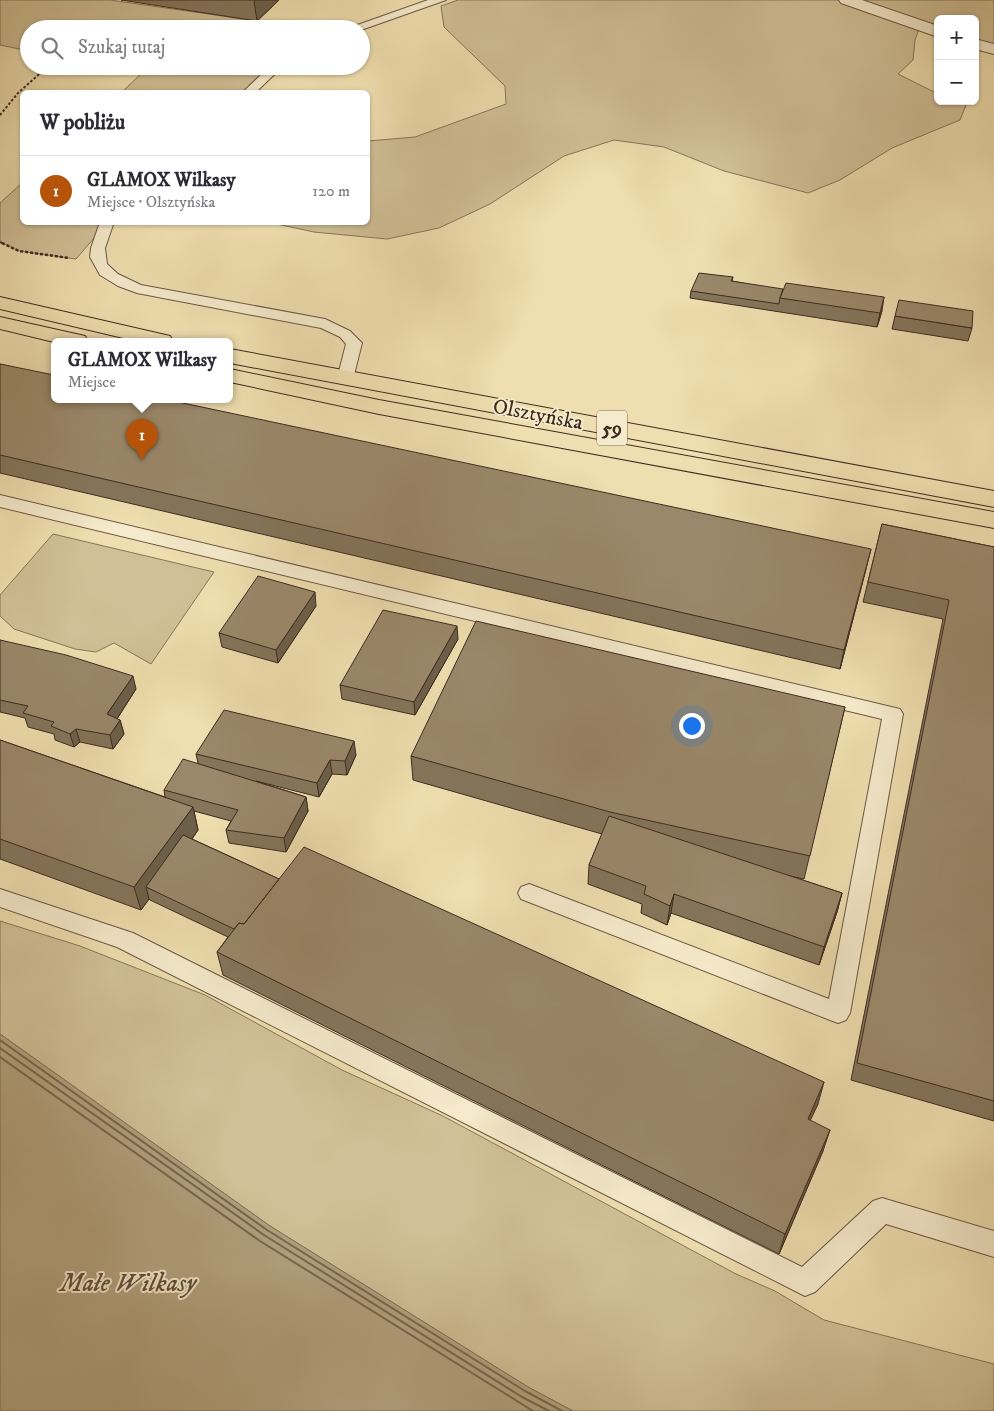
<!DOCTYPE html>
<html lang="pl">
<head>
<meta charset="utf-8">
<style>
	:root { --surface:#fff; --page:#f2f2f3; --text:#2b2b33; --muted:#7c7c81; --line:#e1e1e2; --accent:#b45309 }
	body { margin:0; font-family:"IM FELL DW Pica",serif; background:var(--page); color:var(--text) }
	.controls { position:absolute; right:15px; top:15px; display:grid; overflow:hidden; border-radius:8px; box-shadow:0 1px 4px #0004 }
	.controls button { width:45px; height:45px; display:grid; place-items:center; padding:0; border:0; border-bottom:1px solid var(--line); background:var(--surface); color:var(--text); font:25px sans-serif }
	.you { position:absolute; left:691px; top:725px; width:18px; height:18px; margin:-12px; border:4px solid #fff; border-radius:50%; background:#1a73e8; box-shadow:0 0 0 8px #1a73e833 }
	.badge { display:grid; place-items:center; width:32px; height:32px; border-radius:50%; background:var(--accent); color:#fff; font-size:16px; font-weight:700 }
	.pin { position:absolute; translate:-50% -41px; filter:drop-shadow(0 1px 2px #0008) }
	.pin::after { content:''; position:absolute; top:26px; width:18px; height:15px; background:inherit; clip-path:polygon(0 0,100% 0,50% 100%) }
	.popup { position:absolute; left:51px; top:338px; width:182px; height:65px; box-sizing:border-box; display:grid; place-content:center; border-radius:8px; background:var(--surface); filter:drop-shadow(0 1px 4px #0005); font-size:16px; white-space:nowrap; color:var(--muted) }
	.popup b { font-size:19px; color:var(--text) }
	.popup::after { content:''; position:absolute; left:50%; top:100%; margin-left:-10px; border:10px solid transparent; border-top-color:var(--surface) }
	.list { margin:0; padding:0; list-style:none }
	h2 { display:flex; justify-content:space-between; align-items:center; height:65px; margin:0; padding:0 20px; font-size:21px }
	h2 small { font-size:16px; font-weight:400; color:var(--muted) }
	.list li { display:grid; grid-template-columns:32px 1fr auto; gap:15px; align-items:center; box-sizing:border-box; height:70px; padding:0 20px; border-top:1px solid var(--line) }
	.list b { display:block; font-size:19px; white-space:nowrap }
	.list p { margin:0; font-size:16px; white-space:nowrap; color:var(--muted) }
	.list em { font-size:16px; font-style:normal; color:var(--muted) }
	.icon { flex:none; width:28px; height:28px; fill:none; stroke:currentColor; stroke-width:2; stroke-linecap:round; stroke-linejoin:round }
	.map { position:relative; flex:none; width:994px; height:1411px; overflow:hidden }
	.search { position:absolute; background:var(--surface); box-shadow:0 1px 4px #0004; left:20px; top:20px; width:350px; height:55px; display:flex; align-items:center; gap:12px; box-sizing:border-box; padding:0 18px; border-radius:28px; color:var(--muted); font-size:19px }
	.panel { position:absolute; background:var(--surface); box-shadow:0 1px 4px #0004; left:20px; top:90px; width:350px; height:135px; border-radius:8px }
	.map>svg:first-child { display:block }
</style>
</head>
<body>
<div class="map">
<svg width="994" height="1411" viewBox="0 0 994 1411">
	<rect width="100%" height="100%" fill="#efdeaf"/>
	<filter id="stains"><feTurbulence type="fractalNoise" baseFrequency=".004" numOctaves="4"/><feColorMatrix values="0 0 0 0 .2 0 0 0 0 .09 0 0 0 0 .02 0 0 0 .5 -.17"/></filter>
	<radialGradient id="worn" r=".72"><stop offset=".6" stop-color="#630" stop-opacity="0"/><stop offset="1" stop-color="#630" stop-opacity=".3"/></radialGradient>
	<!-- green -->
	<path fill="#d1c097" stroke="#87765c" d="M0 0H110L257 21 262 29H29V51L0 45Z
		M458 0H994V49L975 43V19H938V31L920 26 915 40 913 60 898 74 938 94V101H956L966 105 960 120 892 148 840 180 808 193 724 171 664 147 614 140 564 156 490 204 439 228 387 239 314 232 272 223 368 222V141L415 137 506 104 505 86 444 27 441 6Z
		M108 66H277L249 92H122L142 73Z
		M22 183V222L107 223 76 259 19 251 0 242V203Z
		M53 534 214 572 151 664 114 643 96 652 75 649 14 629 0 616V595Z
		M0 921 80 946 205 995 342 1070 443 1116 736 1274 775 1291 824 1320 994 1364V1411H573L528 1387 270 1226 0 1034Z"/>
	<!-- water -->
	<path fill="#b2a17e" stroke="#837258" d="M0 1034 270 1226 528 1387 573 1411H0Z"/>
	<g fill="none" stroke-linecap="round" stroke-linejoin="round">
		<!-- shore -->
		<path stroke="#78664f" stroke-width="2" d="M0 1040 267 1230 525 1391 562 1411
			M0 1048 264 1235 522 1397 549 1411
			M0 1057 260 1241 533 1411"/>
		<defs>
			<path id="lane" d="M428 0H446L361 30 346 29Z
				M270 66H283L256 92H243Z
				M100 222H114L105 248 107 264 118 274 141 285 325 319 350 331 362 343 353 379 345 384 337 379 346 344 340 337 321 328 137 293 118 286 100 275 90 257 91 248Z
				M0 495 900 709 903 714 850 1013 846 1020 838 1023 830 1020 521 899 518 893 521 887 529 884 537 887 829 999 882 719 0 507Z
				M0 889 133 933 802 1267 873 1201 882 1198 994 1231V1257L886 1224 815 1292 805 1296 117 947 0 907Z"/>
			<path id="street" d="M839 0H862L938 26V37L841 3Z
				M975 39 994 44V54L975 49Z"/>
			<path id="primary" d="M0 297 170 336 173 341H136L0 309Z
				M0 317 85 336 88 341 54 342 0 329Z
				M230 349 994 491V507L230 363Z
				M230 369 379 400 994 512V528L379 414 230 382Z"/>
		</defs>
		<!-- lane casing -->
		<use href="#lane" stroke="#6a5844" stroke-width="2"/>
		<!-- street casing -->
		<use href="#street" stroke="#6a5844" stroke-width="2"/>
		<!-- primary casing -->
		<use href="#primary" stroke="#3d2b20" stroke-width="2"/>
		<!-- path-far1 -->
		<path stroke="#3d2b20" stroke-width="2" stroke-dasharray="2.5 2" stroke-linecap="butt" d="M0 115 18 93 45 69
			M0 242 4 244"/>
		<!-- path -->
		<path stroke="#3d2b20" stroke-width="2.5" stroke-dasharray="3 2" stroke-linecap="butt" d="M2 243 19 251 69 258"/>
		<!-- lane -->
		<use href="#lane" fill="#f5eacb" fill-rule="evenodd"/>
		<!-- street -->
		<use href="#street" fill="#f5eacb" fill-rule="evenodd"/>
		<!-- primary -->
		<use href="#primary" fill="#efdeaf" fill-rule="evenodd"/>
	</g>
	<!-- wall -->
	<path fill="#84755b" stroke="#3d2b20" d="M121 0H279L257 21Z
		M733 277 732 281 882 311 877 327 690 298 691 291Z
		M895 316 972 328 968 341 892 329Z
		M0 364 866 569 840 669 0 473Z
		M882 524 994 547V1121L851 1080 943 619 863 602Z
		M316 606 278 663 222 647 219 633Z
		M458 639 415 715 342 699 340 685Z
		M0 640 136 689 117 719 120 720 124 734 113 749 80 742 74 747 55 740 54 734 28 727 25 718 0 712Z
		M845 707 804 879 790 876 842 893 837 912 819 965 671 913 667 925 641 913 642 904 588 884 589 865 602 834 413 780 411 756Z
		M0 740 165 797 164 790 198 763 196 754 356 755 347 775 332 774 319 797 256 781 306 797 308 811 286 852 229 843 226 830 231 821 194 811 198 830 192 839 279 879 818 1104 810 1120 823 1151 779 1254 223 975 217 952 228 937 150 900 149 899 141 910 0 859Z"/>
	<!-- shaded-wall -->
	<path fill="#6c5f4a" stroke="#3d2b20" d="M255 0H279L257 21 254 1Z
		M884 297 882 311 877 327 880 313Z
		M871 549 866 569 840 669 844 650Z
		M315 592 316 606 278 663 276 650Z
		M457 626 458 639 415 715 414 702Z
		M133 676 136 689 111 728 107 714Z
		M120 720 124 734 113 749 110 735Z
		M76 729 80 742 74 747 70 734Z
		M354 741 356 755 347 775 345 761Z
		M330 760 332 774 319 797 317 783Z
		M306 797 308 811 286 852 284 838Z
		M193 807 198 830 155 891 146 887 149 899 141 910 134 887Z
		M842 893 837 912 819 965 824 947Z
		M674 894 671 913 667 925 670 906Z
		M824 1082 818 1104 801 1140 808 1119Z
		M830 1130 823 1151 779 1254 785 1234Z"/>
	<!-- building -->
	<path fill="#9a886a" stroke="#3d2b20" d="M699 273 733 277 731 281 783 289 780 298 779 304 691 291Z
		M786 283 884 297 880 313 780 298Z
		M899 300 973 311 972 328 895 316Z
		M0 364 54 375V399H164L871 549 844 650 0 455Z
		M882 524 994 547V1101L857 1063 949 600 868 582Z
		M258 576 315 592 276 650 219 633Z
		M383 610 457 626 414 702 340 685Z
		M476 621 845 707 810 856 610 812 411 756Z
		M0 640 66 655 133 676 107 714 120 720 110 735 76 729 70 734 51 726 54 722 23 713 28 706 0 700Z
		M224 710 354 741 345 761 330 760 317 783 196 754Z
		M0 740 193 807 134 887 0 839Z
		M183 759 306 797 284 838 226 830 238 810 164 790Z
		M609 816 842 893 824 947 674 894 670 906 644 894 646 886 589 865Z
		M183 835 279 879 244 924 239 923 234 929 146 887Z
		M304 847 824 1082 808 1119 830 1130 785 1234 217 952 239 923 244 924Z"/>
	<g text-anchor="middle" stroke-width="4" stroke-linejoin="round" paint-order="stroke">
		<!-- shield labels -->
		<rect fill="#f5eacb" stroke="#746453" stroke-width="1" x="597" y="410.5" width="30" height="35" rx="4"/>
		<g font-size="20" font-weight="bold" fill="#3d2b20">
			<text x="612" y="435">59</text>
		</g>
		<!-- street labels -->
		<g font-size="21" fill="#3d2b20" stroke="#f5eacb">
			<text transform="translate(538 414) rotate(11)" y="7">Olsztyńska</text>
		</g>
		<!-- near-water labels -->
		<g font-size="26" font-style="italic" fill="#604e3c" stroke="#f5eacb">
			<text x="128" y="1291">Małe Wilkasy</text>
		</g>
	</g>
	<rect width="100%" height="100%" filter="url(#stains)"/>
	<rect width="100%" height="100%" fill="url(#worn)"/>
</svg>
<div class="controls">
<button>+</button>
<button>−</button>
</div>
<div class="you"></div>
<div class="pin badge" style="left:142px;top:460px">1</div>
<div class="popup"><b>GLAMOX Wilkasy</b>Miejsce</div>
<div class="search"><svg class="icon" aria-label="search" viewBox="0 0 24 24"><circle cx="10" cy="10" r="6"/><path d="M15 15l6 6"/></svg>Szukaj tutaj</div>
<section class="panel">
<h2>W pobliżu<small></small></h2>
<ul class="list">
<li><span class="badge">1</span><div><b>GLAMOX Wilkasy</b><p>Miejsce · Olsztyńska</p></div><em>120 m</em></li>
</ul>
</section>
</div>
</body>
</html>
